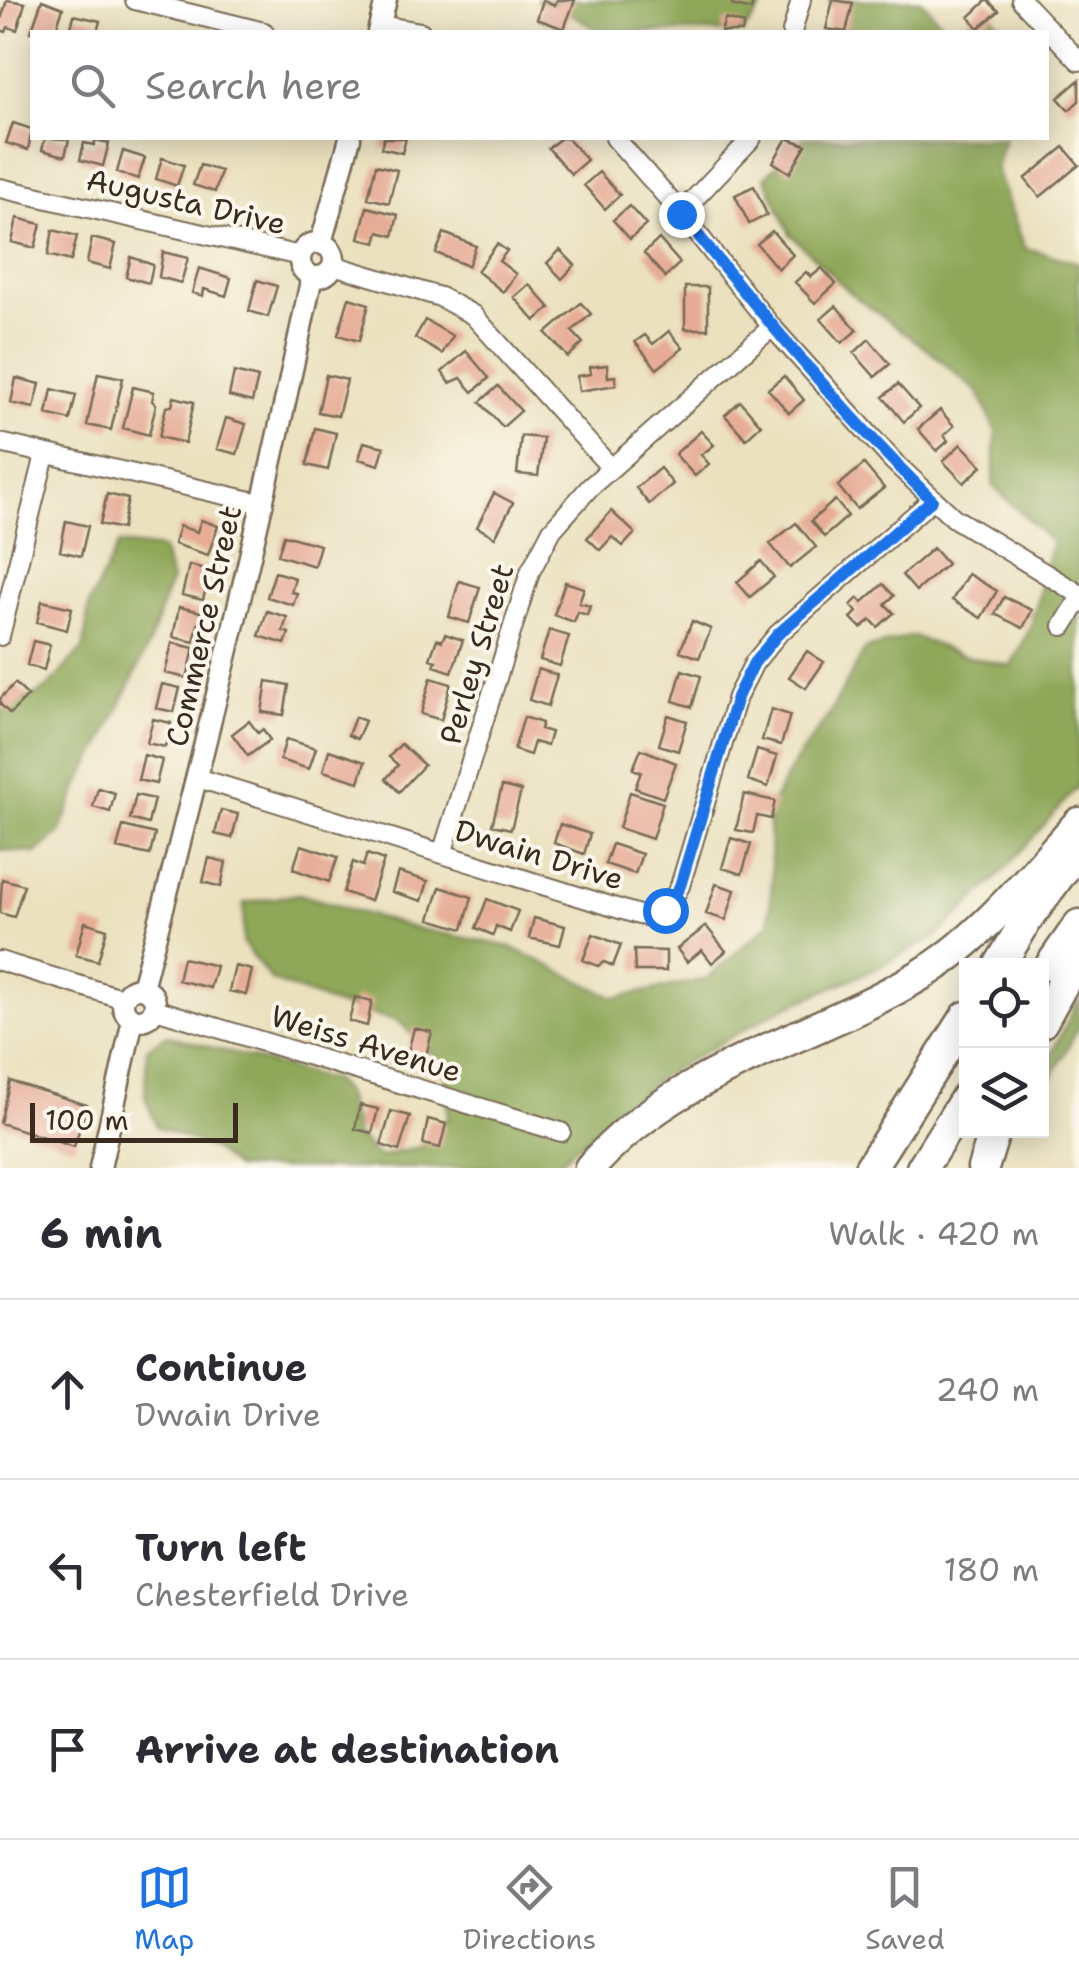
<!DOCTYPE html>
<html lang="en">
<head>
<meta charset="utf-8">
<style>
	:root { --surface:#fff; --page:#f2f2f3; --text:#2b2b33; --muted:#7c7c81; --line:#e1e1e2; --accent:#1a73e8 }
	body { margin:0; font-family:"Shantell Sans",sans-serif; background:var(--page); color:var(--text) }
	.controls { position:absolute; right:30px; bottom:30px; display:grid; overflow:hidden; border-radius:0px; box-shadow:0 5px 25px #0003 }
	.controls button { width:90px; height:90px; display:grid; place-items:center; padding:0; border:0; border-bottom:2px solid var(--line); background:var(--surface); color:var(--text); font:50px sans-serif }
	.scale { position:absolute; left:30px; bottom:25px; width:208px; box-sizing:border-box; padding-left:10px; border:5px solid #3b2a1e; border-top:0; font-size:28px; line-height:35px; white-space:nowrap; color:#3b2a1e; -webkit-text-stroke:8px #fbf7ec; paint-order:stroke }
	.stop { position:absolute; width:30px; height:30px; margin:-22px; border:8px solid #1a73e8; border-radius:50%; background:#fff }
	.stop.end { background:#1a73e8; border-color:#fff; box-shadow:0 2px 10px #0008 }
	.list { margin:0; padding:0; list-style:none }
	h2 { display:flex; justify-content:space-between; align-items:center; height:130px; margin:0; padding:0 40px; font-size:42px }
	h2 small { font-size:32px; font-weight:400; color:var(--muted) }
	.list li { display:grid; grid-template-columns:65px 1fr auto; gap:30px; align-items:center; box-sizing:border-box; height:180px; padding:0 40px; border-top:2px solid var(--line) }
	.list b { display:block; font-size:38px; white-space:nowrap }
	.list p { margin:0; font-size:32px; white-space:nowrap; color:var(--muted) }
	.list em { font-size:32px; font-style:normal; color:var(--muted) }
	.icon { flex:none; width:55px; height:55px; fill:none; stroke:currentColor; stroke-width:2; stroke-linecap:round; stroke-linejoin:round }
	.map { position:relative; flex:none; width:1079px; height:1168px; overflow:hidden }
	.search { position:absolute; background:var(--surface); box-shadow:0 5px 25px #0003; left:30px; right:30px; top:30px; height:110px; display:flex; align-items:center; gap:25px; box-sizing:border-box; padding:0 35px; border-radius:0px; color:var(--muted); font-size:38px }
	.sheet { height:670px; background:var(--surface) }
	nav { display:flex; justify-content:space-around; align-items:center; box-sizing:border-box; height:140px; border-top:2px solid var(--line); background:var(--surface); font-size:28px; color:var(--muted) }
	nav a { display:grid; justify-items:center; gap:5px }
	nav .on { color:var(--accent) }
	.map>svg:first-child { display:block }
</style>
</head>
<body>
<div class="map">
<svg width="1079" height="1168" viewBox="0 0 1079 1168">
	<rect width="100%" height="100%" fill="#fbf7ec"/>
	<filter id="ink" filterUnits="userSpaceOnUse"><feTurbulence type="fractalNoise" baseFrequency=".01" numOctaves="2"/><feDisplacementMap in="SourceGraphic" scale="20" xChannelSelector="R" yChannelSelector="G"/><feConvolveMatrix kernelMatrix="1 2 1 2 8 2 1 2 1" color-interpolation-filters="sRGB"/></filter>
	<filter id="wash" filterUnits="userSpaceOnUse"><feTurbulence type="fractalNoise" baseFrequency=".0048" numOctaves="4" result="noise"/><feDisplacementMap in="SourceGraphic" scale="40" xChannelSelector="R" yChannelSelector="G"/><feGaussianBlur stdDeviation="2.25" result="paint"/><feColorMatrix in="noise" values="0 0 0 0 0 0 0 0 0 0 0 0 0 0 0 0 0 1.4 0 .05"/><feComposite in="paint" operator="in"/></filter>
	<g filter="url(#wash)">
		<rect width="100%" height="100%" fill="#ebe1be"/>
		<!-- forest -->
		<path fill="#8ea759" stroke="#64683c" stroke-width="2.5" d="M536 0H768L743 32H600L563 8Z
			M829 0H921L946 28 993 16 1006 32H850Z
			M804 138H1004L996 170 1025 248 1079 263V785L1000 875 938 935 875 969 779 1010 660 1077 551 1168H235L213 1149 157 1127 145 1097 147 1048 167 1035 334 1081 346 1095 357 1136 379 1157 420 1147 448 1118 446 1075 429 1050 398 1021 334 1004 271 980 243 943 244 903 299 894 410 927 511 947 615 998 706 979 769 924 772 876 768 810 794 763 829 715 865 649 913 636 964 656 1011 666 1031 626 1052 542 993 486 996 432 979 393 931 352 854 296 790 234 765 177Z
			M119 544 162 549 171 579 149 644 101 746 80 782 60 833 36 853 0 850V712L45 690 84 647 89 604Z
			M1079 998V1027L1042 1095V1073Z"/>
		<g id="blocks">
			<!-- building -->
			<path fill="#e6ac95" d="M7 0 25 3 17 30 8 27 6 32 0 30V23Z
				M42 0 63 8 55 32H31Z
				M543 0 555 5 557 0H575L564 29 537 19Z
				M733 0H754L751 10 732 5Z
				M833 0 853 3 846 32 826 29Z
				M987 0 999 11 979 28 969 17Z
				M74 15 100 21 97 32H70Z
				M725 19 744 24 742 32H721Z
				M1079 80V101L1069 110 1058 98Z
				M13 123 32 129 28 150 6 143Z
				M45 138 69 139 65 156 42 150Z
				M384 138H406L402 153 381 148Z
				M561 138H567L587 160 571 174 548 148Z
				M787 138 806 145 790 173 773 162Z
				M96 140 109 143 103 166 80 160 84 143 94 145Z
				M1064 147 1079 165 1040 197 1025 179Z
				M123 151 145 158 138 179 117 172Z
				M162 158 184 165 177 186 156 179Z
				M200 165 221 171 215 192 193 185Z
				M376 165 397 170 389 203 368 198Z
				M599 172 620 195 605 209 584 185Z
				M754 186 767 215 749 224 735 195Z
				M629 206 646 225 630 239 613 220Z
				M367 207 398 215 393 236 379 232 376 243 359 238Z
				M17 218 41 224 35 248 12 242Z
				M53 230 77 236 71 261 48 255Z
				M772 231 793 255 778 269 757 244Z
				M444 233 476 246 468 266 436 253Z
				M92 238 116 244 110 269 87 263Z
				M659 239 680 263 665 277 644 253Z
				M497 244 507 251 499 261 516 274 503 292 477 271Z
				M560 250 575 265 562 279 547 263Z
				M163 252 188 258 181 283 159 277Z
				M131 257 153 265 149 283 126 277Z
				M199 268 231 278 226 296 204 289 203 296 192 293Z
				M822 268 836 284 815 303 795 282 806 272 811 277Z
				M257 280 277 286 268 317 249 311Z
				M529 284 550 308 535 321 514 297Z
				M685 287H708V329H685Z
				M349 298 369 304 359 341 338 335Z
				M581 303 591 314 572 331 583 343 568 357 546 333Z
				M836 306 857 330 842 343 821 319Z
				M425 320 453 336 442 354 415 338Z
				M669 331 683 348 657 369 635 342 645 335 653 344Z
				M869 339 890 364 875 377 854 353Z
				M466 351 489 378 473 392 461 378 450 383 442 372Z
				M607 365 608 377 615 376 616 385 579 391 577 376 591 374 590 367Z
				M234 372 258 378 252 402 229 396Z
				M98 373 123 378 111 430 87 425Z
				M326 375 347 380 338 416 318 412Z
				M784 376 804 400 789 413 768 389Z
				M16 378 40 384 34 408 11 403Z
				M898 384 919 408 904 422 883 397Z
				M498 386 521 411 503 427 480 402Z
				M133 387 154 392 152 401 156 404 149 435 123 428Z
				M52 389 76 395 70 420 47 414Z
				M174 397 194 402 185 443 159 437 166 407 172 406Z
				M740 401 761 425 746 439 725 415Z
				M940 410 954 426 944 435 948 441 937 451 918 429Z
				M226 418 246 424 237 454 217 449Z
				M315 428 336 433 328 470 307 465Z
				M701 431 714 445 701 455 709 464 695 476 675 454Z
				M521 436 543 438 538 476 517 474Z
				M364 442 384 447 379 465 359 459Z
				M961 444 982 466 964 483 943 461Z
				M864 464 884 488 857 509 838 486Z
				M660 468 673 484 649 504 636 488Z
				M494 493 513 503 495 537 477 527Z
				M107 494 128 499 122 529 100 524Z
				M835 500 848 516 824 537 811 521Z
				M611 511 635 533 623 546 612 537 600 550 587 538Z
				M201 520 218 526 208 555 174 544 179 526 197 532Z
				M66 521 88 526 81 556 60 551Z
				M796 523 816 547 790 568 770 544Z
				M284 535 320 545 314 566 278 555Z
				M933 548 947 564 916 591 902 575Z
				M761 561 774 577 750 597 737 582Z
				M189 565 210 570 203 600 182 595Z
				M275 572 295 578 291 592 297 593 293 605 267 597Z
				M968 574 997 591 981 618 952 600Z
				M459 581 480 587 469 623 449 617Z
				M565 582 584 588 579 603 590 606 587 615 578 612 574 622 554 615Z
				M883 584 894 596 885 604 894 613 878 627 871 620 861 628 851 618 857 612 851 605 858 598 862 603Z
				M1004 597 1032 610 1023 628 995 614Z
				M42 601 72 608 67 630 37 622Z
				M179 607 201 612 194 642 173 637Z
				M267 611 287 617 283 631 289 633 285 644 259 636Z
				M692 621 711 629 699 658 680 651Z
				M549 630 569 636 560 666 540 660Z
				M445 634 463 640 452 672 434 666 436 661 430 659 437 639 442 641Z
				M33 641 50 645 44 670 27 665Z
				M172 643 194 648 187 678 165 673Z
				M807 651 824 662 806 688 789 677Z
				M538 669 557 675 548 706 529 700Z
				M682 670 701 676 692 707 673 701Z
				M431 678 451 684 441 720 421 714Z
				M267 681 289 685 284 715 262 712Z
				M15 683 28 696 10 714 0 704V699Z
				M162 684 180 688 174 712 156 708Z
				M771 709 790 715 781 745 762 740Z
				M668 715 687 721 678 751 659 745Z
				M355 717 365 721 357 739 348 735Z
				M524 717 542 723 540 729 551 732 547 746 534 742 530 755 514 750Z
				M153 719 171 723 165 747 147 743Z
				M249 721 258 733 263 729 270 740 248 756 232 734Z
				M286 739 316 748 309 769 280 760Z
				M401 744 424 765 399 792 386 779 398 765 389 757Z
				M641 749 676 763 663 798 635 788 641 772 633 769Z
				M329 750 365 762 359 782 323 771Z
				M757 750 777 756 768 787 748 780Z
				M144 755 162 760 156 784 138 780Z
				M502 786 521 791 511 829 492 825Z
				M98 788 115 793 110 812 93 807Z
				M630 792 663 803 652 839 619 828Z
				M744 794 775 801 771 819 757 816 753 833 736 830Z
				M136 795 154 799 148 824 130 819Z
				M221 810 238 814 232 838 215 834Z
				M560 824 590 834 584 854 554 843Z
				M123 826 155 834 150 855 117 848Z
				M731 838 751 844 742 874 722 868Z
				M612 844 642 854 635 874 605 864Z
				M301 845 338 857 329 882 293 869Z
				M367 854 384 860 370 901 343 892 353 862 363 866Z
				M209 858 226 862 221 887 203 882Z
				M398 872 428 881 422 901 392 892Z
				M2 879 24 885 14 917 0 913Z
				M716 884 735 890 726 920 706 914Z
				M440 887 472 897 463 929 430 919Z
				M487 899 518 911 510 932 496 926 493 935 476 928Z
				M534 918 565 926 560 945 529 938Z
				M85 922 107 929 98 961 76 955Z
				M706 926 726 951 712 963 702 950 687 962 677 949Z
				M593 934 621 945 613 966 604 962 598 966 583 960Z
				M634 950 666 951V971H635Z
				M183 958 216 966 210 988 178 980Z
				M235 966 252 970 246 995 229 991Z
				M355 997 372 1001 367 1026 349 1021Z
				M414 1028 432 1032 426 1056 408 1052Z
				M10 1081 87 1105 74 1147 0 1123Z
				M360 1105 378 1109 372 1133 355 1129Z
				M391 1111 410 1116 399 1151 381 1145Z
				M428 1119 446 1124 440 1148 423 1144Z"/>
		</g>
	</g>
	<g filter="url(#ink)">
		<use href="#blocks" fill-opacity="0" stroke="#796a56" stroke-width="2.5"/>
		<g fill="none" stroke-linecap="round" stroke-linejoin="round">
			<defs>
				<path id="minor" d="M135 0 264 32
					M1021 0 1079 61
					M380 25 421 32
					M792 32 801 0
					M615 138 681 213 772 327 894 462 954 518 1079 594
					M0 188 300 256
					M681 213 752 138
					M333 265 440 297 473 315 611 468
					M0 443 264 504
					M1063 626 1079 600
					M0 636 45 455
					M198 778 639 915C662 920 670 905 680 886L737 697 754 663 778 634 932 500
					M442 854 530 572 552 530 590 487 772 327
					M0 961 124 999
					M155 1009 561 1132"/>
				<path id="tertiary" d="M378 32 386 0
					M321 243 350 138
					M300 260a17 17 0 1 1 34 0a17 17 0 1 1-34 0Z
					M142 988C205 752 262 515 312 276
					M123 1004a16 16 0 1 1 32 0a16 16 0 1 1-32 0Z
					M100 1168 133 1019"/>
				<path id="motorway" d="M1051 965 1079 925
					M999 966 1026 921 1079 848
					M1042 1022 1079 954
					M590 1168C678 1067 807 1043 919 976 982 939 1030 876 1079 823
					M870 1168 966 1017
					M922 1168 966 1098
					M983 1168 995 1130"/>
			</defs>
			<!-- minor casing -->
			<use href="#minor" stroke="#796a56" stroke-width="22"/>
			<!-- tertiary casing -->
			<use href="#tertiary" stroke="#796a56" stroke-width="25"/>
			<!-- motorway casing -->
			<use href="#motorway" stroke="#796a56" stroke-width="35"/>
			<!-- minor -->
			<use href="#minor" stroke="#fff" stroke-width="18"/>
			<!-- tertiary -->
			<use href="#tertiary" stroke="#fff" stroke-width="20"/>
			<!-- motorway -->
			<use href="#motorway" stroke="#fff" stroke-width="30"/>
		</g>
	</g>
	<g fill="none" stroke-linecap="round" stroke-linejoin="round" filter="url(#ink)">
		<!-- route -->
		<path stroke="#1a73e8" stroke-width="12" d="M665 910 680 886 737 697 754 663 778 634 932 500C841 411 761 313 681 214"/>
	</g>
	<g text-anchor="middle" stroke-width="8" stroke-linejoin="round" paint-order="stroke">
		<!-- street labels -->
		<g font-size="30" fill="#3b2a1e" stroke="#fbf7ec">
			<text transform="translate(186 202) rotate(13)" y="10">Augusta Drive</text>
			<text transform="translate(204 626) rotate(-77)" y="10">Commerce Street</text>
			<text transform="translate(477 654) rotate(-73)" y="10">Perley Street</text>
			<text transform="translate(539 855) rotate(17)" y="10">Dwain Drive</text>
			<text transform="translate(366 1044) rotate(17)" y="10">Weiss Avenue</text>
		</g>
	</g>
</svg>
<div class="controls">
<button><svg class="icon" aria-label="locate" viewBox="0 0 24 24"><circle cx="12" cy="12" r="6"/><path d="M12 2v4M12 18v4M2 12h4M18 12h4"/></svg></button>
<button><svg class="icon" aria-label="layers" viewBox="0 0 24 24"><path d="M12 4l9 5-9 5-9-5zM3 14l9 5 9-5"/></svg></button>
</div>
<div class="scale">100 m</div>
<div class="stop" style="left:665px;top:910px"></div>
<div class="stop end" style="left:681px;top:214px"></div>
<div class="search"><svg class="icon" aria-label="search" viewBox="0 0 24 24"><circle cx="10" cy="10" r="6"/><path d="M15 15l6 6"/></svg>Search here</div>
</div>
<section class="sheet">
<h2>6 min<small>Walk · 420 m</small></h2>
<ul class="list">
<li><svg class="icon" aria-label="ahead" viewBox="0 0 24 24"><path d="M12 20V5M6 11l6-6 6 6"/></svg><div><b>Continue</b><p>Dwain Drive</p></div><em>240 m</em></li>
<li><svg class="icon" aria-label="left" viewBox="0 0 24 24"><path d="M17 20v-9H6M10 6l-5 5 5 5"/></svg><div><b>Turn left</b><p>Chesterfield Drive</p></div><em>180 m</em></li>
<li><svg class="icon" aria-label="arrive" viewBox="0 0 24 24"><path d="M6 21V4h12l-3 4 3 4H6"/></svg><div><b>Arrive at destination</b></div></li>
</ul>
</section>
<nav>
<a class="on"><svg class="icon" aria-label="map" viewBox="0 0 24 24"><path d="M3 6l6-2 6 2 6-2v14l-6 2-6-2-6 2zM9 4v14M15 6v14"/></svg>Map</a>
<a><svg class="icon" aria-label="directions" viewBox="0 0 24 24"><path d="M12 3l9 9-9 9-9-9zM9 14v-3h6M13 9l2 2-2 2"/></svg>Directions</a>
<a><svg class="icon" aria-label="saved" viewBox="0 0 24 24"><path d="M7 4h10v16l-5-4-5 4z"/></svg>Saved</a>
</nav>
</body>
</html>
